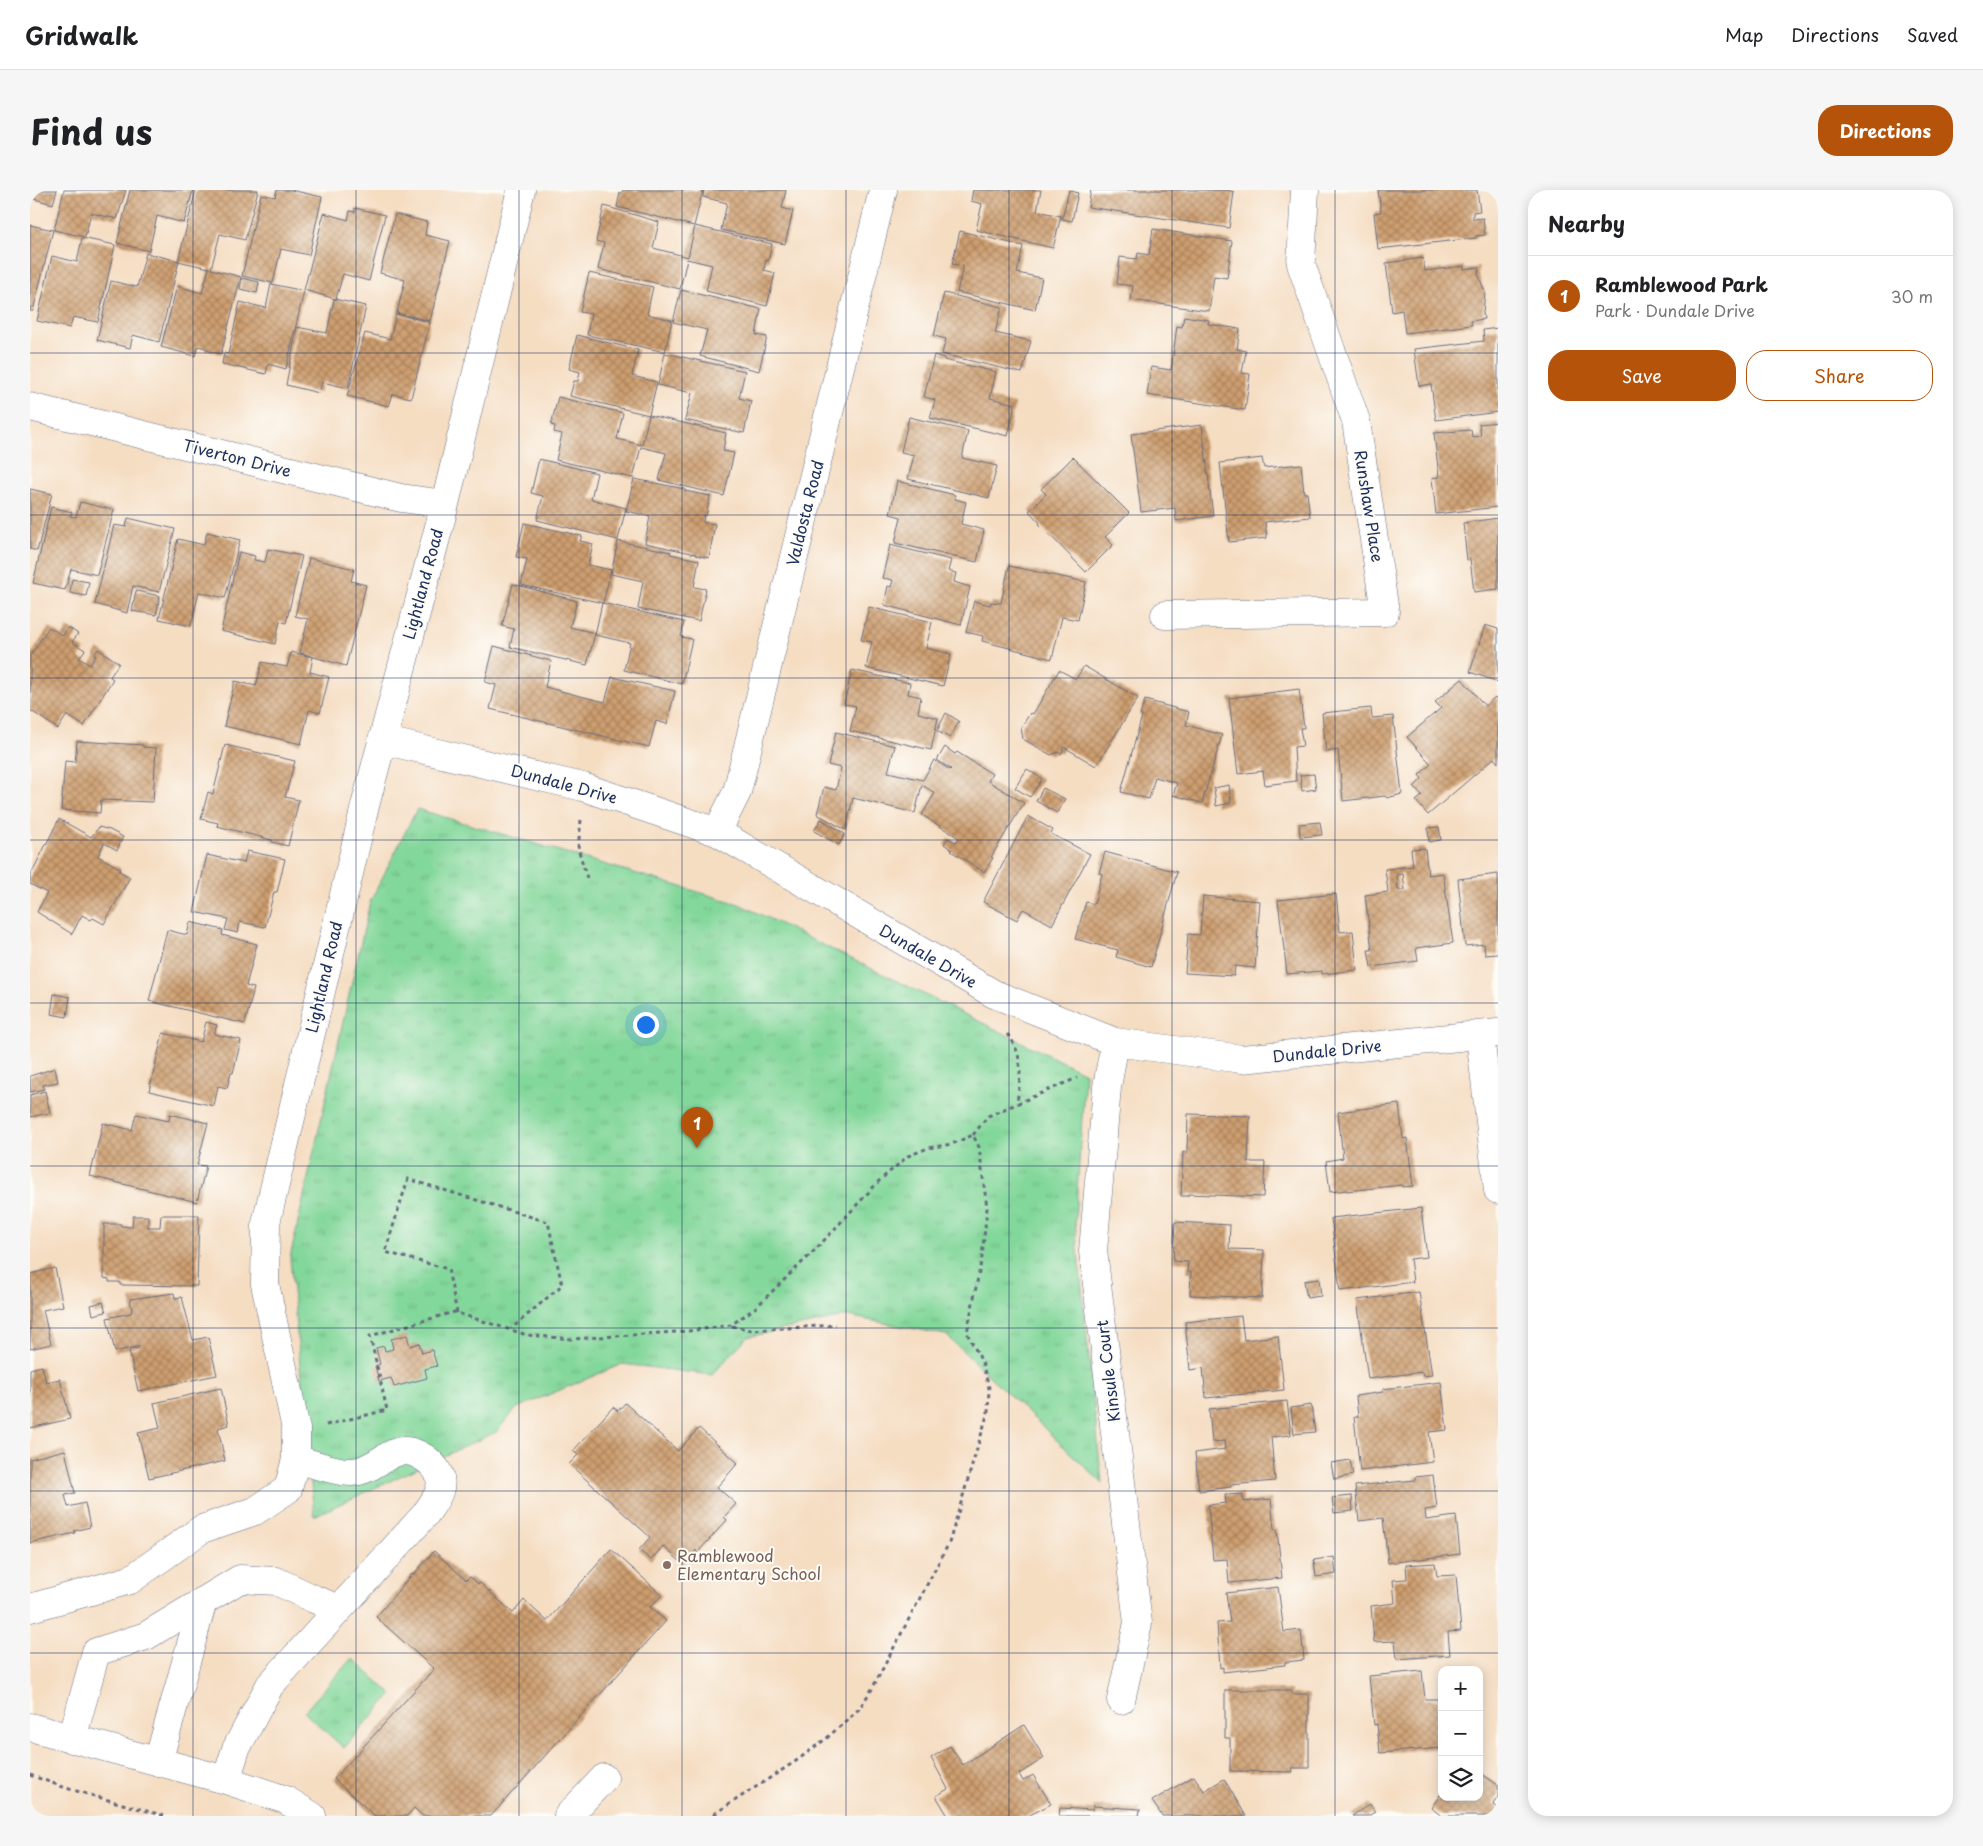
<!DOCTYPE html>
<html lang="en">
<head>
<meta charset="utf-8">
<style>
	:root { --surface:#fff; --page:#f6f6f6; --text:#202124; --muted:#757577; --line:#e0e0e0; --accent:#b45309 }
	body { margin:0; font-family:"Playpen Sans",sans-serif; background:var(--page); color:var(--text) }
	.controls { position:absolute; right:15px; bottom:15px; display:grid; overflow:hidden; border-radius:10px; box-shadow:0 2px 12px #0003 }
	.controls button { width:45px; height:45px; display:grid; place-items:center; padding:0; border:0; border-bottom:1px solid var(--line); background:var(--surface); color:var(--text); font:25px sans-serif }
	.you { position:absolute; left:615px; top:834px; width:18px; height:18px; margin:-12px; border:4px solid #fff; border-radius:50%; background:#1a73e8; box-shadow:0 0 0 8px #1a73e833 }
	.badge { display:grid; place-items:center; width:32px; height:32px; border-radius:50%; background:var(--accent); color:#fff; font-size:16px; font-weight:700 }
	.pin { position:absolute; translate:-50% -41px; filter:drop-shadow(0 1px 2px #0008) }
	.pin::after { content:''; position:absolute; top:26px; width:18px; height:15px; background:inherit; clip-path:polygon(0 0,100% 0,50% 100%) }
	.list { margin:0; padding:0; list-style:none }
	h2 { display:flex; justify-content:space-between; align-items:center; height:65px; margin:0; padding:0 20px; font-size:21px }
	h2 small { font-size:16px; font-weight:400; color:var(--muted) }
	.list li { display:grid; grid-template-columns:32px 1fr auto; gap:15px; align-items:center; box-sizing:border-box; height:80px; padding:0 20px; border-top:1px solid var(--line) }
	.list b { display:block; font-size:19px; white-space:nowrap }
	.list p { margin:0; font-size:16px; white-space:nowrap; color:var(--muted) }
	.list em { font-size:16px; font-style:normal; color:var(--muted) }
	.actions { display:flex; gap:10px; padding:15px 20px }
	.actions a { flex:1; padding:11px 0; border:1px solid var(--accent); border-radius:20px; text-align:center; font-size:18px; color:var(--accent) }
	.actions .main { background:var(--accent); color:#fff }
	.icon { flex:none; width:28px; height:28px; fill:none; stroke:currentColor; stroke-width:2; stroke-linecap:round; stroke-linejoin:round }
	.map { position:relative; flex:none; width:1468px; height:1626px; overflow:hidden; border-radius:20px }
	header { display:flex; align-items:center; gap:30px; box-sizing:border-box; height:70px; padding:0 25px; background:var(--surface); border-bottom:1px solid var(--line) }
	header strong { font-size:24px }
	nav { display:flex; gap:28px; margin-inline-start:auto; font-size:18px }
	.intro { display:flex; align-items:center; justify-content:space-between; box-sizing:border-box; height:120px; padding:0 30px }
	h1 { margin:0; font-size:35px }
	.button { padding:12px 22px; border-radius:20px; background:var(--accent); color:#fff; font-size:18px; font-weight:700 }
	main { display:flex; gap:30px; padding:0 30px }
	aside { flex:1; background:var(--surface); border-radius:20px; box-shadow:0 2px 12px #0003 }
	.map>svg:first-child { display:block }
</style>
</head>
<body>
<header>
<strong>Gridwalk</strong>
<nav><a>Map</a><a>Directions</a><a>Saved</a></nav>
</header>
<div class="intro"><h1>Find us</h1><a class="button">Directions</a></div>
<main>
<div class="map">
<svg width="1468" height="1626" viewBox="0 0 1468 1626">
	<defs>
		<pattern id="park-tufts" width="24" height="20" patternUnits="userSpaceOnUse" patternTransform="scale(1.25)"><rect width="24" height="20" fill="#82d79a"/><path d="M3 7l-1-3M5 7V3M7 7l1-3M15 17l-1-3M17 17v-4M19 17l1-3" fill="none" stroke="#70b987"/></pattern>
		<pattern id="building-cross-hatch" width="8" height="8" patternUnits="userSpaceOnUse" patternTransform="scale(1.25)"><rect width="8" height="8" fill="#ce9e6e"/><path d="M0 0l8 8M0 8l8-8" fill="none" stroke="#a6815e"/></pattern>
	</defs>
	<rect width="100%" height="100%" fill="#fdfcf7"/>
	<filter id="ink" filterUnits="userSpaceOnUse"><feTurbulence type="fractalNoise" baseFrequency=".02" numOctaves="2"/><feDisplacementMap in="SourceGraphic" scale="10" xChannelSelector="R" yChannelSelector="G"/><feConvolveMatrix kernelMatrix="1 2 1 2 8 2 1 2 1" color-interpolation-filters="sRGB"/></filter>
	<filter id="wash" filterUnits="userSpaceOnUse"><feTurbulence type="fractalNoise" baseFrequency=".0096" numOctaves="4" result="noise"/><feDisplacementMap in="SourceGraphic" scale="20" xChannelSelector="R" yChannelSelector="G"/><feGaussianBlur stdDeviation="1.12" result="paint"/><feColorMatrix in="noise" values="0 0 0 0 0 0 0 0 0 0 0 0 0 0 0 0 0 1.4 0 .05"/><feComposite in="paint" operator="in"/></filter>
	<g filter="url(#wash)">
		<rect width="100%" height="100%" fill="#f5ddc2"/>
		<!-- park -->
		<path fill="url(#park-tufts)" stroke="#4e837c" d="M387 619 709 714 1055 883 1045 1032 1072 1293 916 1145 818 1126 717 1147 682 1185 592 1174 487 1218 466 1242 284 1326 260 1068 340 712Z
			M322 1468 362 1504 314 1558 274 1522Z"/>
		<g id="blocks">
			<!-- building -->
			<path fill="url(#building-cross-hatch)" fill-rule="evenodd" d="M0 0H27L23 14 0 8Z
				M34 0H96L87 29 61 23 55 47 24 40Z
				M100 0H163L154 33 127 26 119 61 87 53Z
				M166 0H228L215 50 190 44 181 79 211 87 191 164 176 160V158L168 156 165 166 131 157 147 96 172 103 179 78 148 71Z
				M247 0H261L292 7 279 65 251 59 243 93 212 86 231 4 245 7Z
				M593 0H673L664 36 587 17 590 3H592Z
				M674 0H756L752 18 763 21 755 54 691 40 697 13 673 7Z
				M943 0H1011L1007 21 1031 26 1023 58 946 40 952 14 941 11Z
				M1039 0 1048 3 1042 31 1032 29Z
				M1061 0H1197L1204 2 1199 38 1058 17Z
				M1348 0H1447L1450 21 1443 22V29L1453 28 1455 45 1446 46V48L1348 59 1344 23 1351 22Z
				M574 16 629 32 623 58 658 67 665 36 742 54 738 71 736 70 734 80 745 83 737 116 676 101 682 75 657 69 650 99 568 79 574 53 566 51Z
				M325 18 355 25 339 91 313 84 306 109 274 100 294 23 318 30 320 21 325 22Z
				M365 24 397 32 395 45 420 51 400 131 367 123 375 90 350 83Z
				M0 35 23 40 3 121H0Z
				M1123 39 1202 51 1197 88 1184 86 1179 121 1101 110 1103 96 1087 94 1090 67 1107 69 1108 63 1119 65Z
				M930 41 993 56 987 83 1012 88 1005 120 927 102 933 76 922 74Z
				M52 48 85 55 68 132 43 127 40 138 7 131 22 66 47 72Z
				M116 63 149 71 129 152 103 145 100 158 67 150 81 91 107 97Z
				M1393 68 1395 81 1434 76V79L1449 77 1448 84 1455 102 1453 123 1454 129 1441 131 1442 135 1375 143 1372 120 1362 122 1356 73Z
				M559 83 623 97 617 124 642 130 635 162 557 145 561 124 550 122Z
				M212 88 229 92 227 103 210 99Z
				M241 94 274 101 256 179 238 174 236 184 192 174 194 163 198 164 210 112 236 118Z
				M651 100 731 119 726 145 737 147 729 181 670 166 677 140 643 132Z
				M914 103 972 117 965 143 1001 151 992 183 912 164 916 149 904 146Z
				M304 109 336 116 318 198 292 192 289 203 256 195 267 137 297 143Z
				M366 124 400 132 381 208 363 204 359 216 317 206 335 143 360 149Z
				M1154 126 1179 130 1178 134 1210 139 1207 159 1216 161 1212 183 1220 184 1215 220 1117 205 1121 177 1141 180 1147 136 1152 137Z
				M1468 138V222L1406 230 1401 194 1389 196 1384 159 1454 151 1453 140Z
				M547 145 608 160 602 186 627 192 619 225 540 206 544 191H548L550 182 539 179Z
				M635 163 715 181 709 208 721 211 714 243 655 230 662 203 628 195Z
				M904 165 914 168V170L966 182 960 208 985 214 978 246 900 228 905 210 894 207Z
				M528 207 593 223 587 249 612 255 619 225 696 243 693 261 704 263 694 306 629 290 636 263 611 257 603 288 526 270 532 244 524 242 525 236 521 235Z
				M879 227 938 241 932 268 967 276 959 308 878 289 884 265 871 262Z
				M1468 232V317L1406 324 1402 288 1409 287 1404 243 1441 240 1442 247 1451 246 1449 234Z
				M1172 235 1183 326 1146 331 1145 318 1111 322 1101 244Z
				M1043 267 1099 323 1075 347 1083 355 1056 382 1009 334 1010 333 999 321 1016 304 1011 299Z
				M1232 268 1234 278 1271 274 1274 303H1277L1280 327 1235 332 1237 348 1199 352 1190 273Z
				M509 269 567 283 561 309 596 318 588 350 507 330 513 306 501 303Z
				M604 289 655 299V301L680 306 676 326 674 325 673 332 685 334 679 368 666 365V364L615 353 620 326 596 321Z
				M867 291 925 305V309L936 312 931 334 954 340 947 372 865 353 871 327 860 324Z
				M0 299 22 304 7 361 0 359Z
				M50 312 84 320 67 385 41 379 35 400 3 393 21 317 42 322 40 326 46 327Z
				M98 328 145 339 129 402 103 396 97 423 65 414 84 335 96 337Z
				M1468 328V399L1444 402 1440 369 1437 370 1433 333Z
				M494 333 552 346 550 351 563 354 558 375 581 380 573 413 491 395 497 369 486 367Z
				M177 342 210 350 195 408 169 402 161 436 129 429 148 349 174 355Z
				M588 351 641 362 640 364 669 370 664 397 676 399 669 431 608 419 613 391 581 384Z
				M860 355 921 370 918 381 926 383 924 392 940 397 931 435 854 415 858 396 861 397 863 390 852 388Z
				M238 359 272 366 256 433 250 431 245 454 191 441 209 362 225 366 224 370 235 372Z
				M279 368 324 379 321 391 336 395 316 476 270 463 278 429 265 426Z
				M979 376 1056 392 1048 430 1032 427 1022 469 952 451 953 446 936 442 944 411 960 415 961 412 971 413Z
				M42 389 59 392 56 406 40 403Z
				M483 394 547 411 540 437 565 443 557 475 480 457 484 439 472 436Z
				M106 401 130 406 126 425 102 421Z
				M572 413 654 432 651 447 662 449 652 494 594 480 600 453 565 445Z
				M839 417 902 432 896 458 921 464 913 496 836 478 842 452 831 450Z
				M1455 435 1468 439V492L1440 482Z
				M19 437 33 446 38 437 48 444 42 452 55 460 49 468 60 475 66 466 64 465 68 459 89 473 80 487 83 489 54 536 37 525 28 539 0 520V466Z
				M464 456 521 471 515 497 550 506 575 512 582 487 645 501 637 534 626 531 619 557 460 519 466 495 455 492Z
				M261 462 283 467 280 482 299 487 290 523 279 520 271 554 194 536 205 491 226 496 232 472 257 477Z
				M1054 476 1108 508 1066 576 1034 557 1031 564 1028 562 1021 565 993 549 991 538 1000 523 1003 524 1029 480 1046 489Z
				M822 480 880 493 878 504 891 507 888 523 908 528 901 560 820 541 826 516 814 514Z
				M1432 489 1455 516 1465 507 1468 510V573L1464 568 1398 625 1386 611 1392 606 1384 597 1392 589 1389 585 1401 574 1377 547 1411 518 1405 512Z
				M1269 499 1274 538H1270L1273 556 1264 557 1266 591 1235 595 1233 581 1208 584 1199 508Z
				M1115 510 1159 522 1156 535 1192 545 1172 613 1143 605 1147 593 1125 587 1119 609 1091 602 1112 526 1110 525Z
				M1341 518 1342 528 1363 526 1372 604 1357 608 1355 606 1313 611 1308 560 1296 562 1292 523Z
				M916 523 929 531 920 548 907 541Z
				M806 542 865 556 858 582 893 590 904 570 920 580 921 579 907 570 915 557 925 564 927 562 962 584 958 591 994 613 961 667 963 668 954 682 921 661 922 660 914 654 918 648 926 652 929 648 892 625 905 603 892 595 885 623 823 608 816 640 787 624 794 597 806 600 811 578 798 575Z
				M47 551 113 555V557L126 558 123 612 71 610 70 623 31 620 35 571 45 572Z
				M195 555 265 571 255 607 269 610 258 656 242 652V650L187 636 188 633 171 629 178 602 183 604Z
				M997 579 1012 589 1000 607 985 598Z
				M1284 584 1286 599 1272 601 1270 585Z
				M1199 595 1201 613 1186 616 1184 598Z
				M1013 598 1035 609 1027 623 1006 611Z
				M998 626 1023 640 1021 644 1060 664 1022 735 993 719 987 730 953 712Z
				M29 629 61 647 69 637 80 640 93 647 87 660 74 653 68 666 91 679 89 681 100 687 74 734 63 728 61 730 52 725 42 744 7 722 17 703 0 694V686Z
				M791 629 815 644 809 655 784 641Z
				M1290 632 1292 645 1270 647 1269 634Z
				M1409 637 1411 650 1399 652 1398 638Z
				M1395 658 1398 685 1413 683 1423 753 1386 758 1388 771 1341 777 1338 760H1342L1335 705 1358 702 1355 679 1383 676 1381 659ZM1373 684 1375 700H1368L1367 685Z
				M217 661 255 669 247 702H244L235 737 210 732 208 743 195 740 198 729 164 722 177 665 214 673Z
				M1075 662 1147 682 1121 777 1086 767 1088 760 1045 749 1056 712 1064 714 1072 684 1069 683Z
				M1468 684V764L1455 765 1454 754 1435 756 1428 689Z
				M1306 704 1310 742 1323 741 1327 780 1292 784V781L1257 784 1248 710Z
				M1173 706 1230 711 1225 778 1205 776 1204 786 1155 783 1158 744 1170 745Z
				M160 732 193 740 192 745 227 754 216 796 224 798 215 834 119 811 137 740 157 745Z
				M24 804 40 807 37 827 21 824Z
				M176 832 187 835 184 844 211 850 203 883H201L197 898 188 896 184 916 119 901 133 843 171 852Z
				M25 878 28 892 13 895 14 899 0 902V886Z
				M15 901 20 923 0 927V905Z
				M1369 914 1373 949 1377 948 1383 996 1372 997V995L1317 1001V1000L1300 1002 1296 971 1313 968 1308 922Z
				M106 924 139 931 140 924 178 933 167 975 176 976 167 1012 60 986 73 933 102 940Z
				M1158 924 1220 926 1218 972H1235L1233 1007 1158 1004V1006H1151L1153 962 1157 963Z
				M1391 1018 1397 1067 1380 1069 1383 1092 1310 1101 1301 1028Z
				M131 1025H169L167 1096 90 1095V1092H79V1089L74 1088V1034H91V1036L102 1037 103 1026H118V1037H130Z
				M1145 1032 1200 1035 1199 1059 1234 1060 1232 1108 1160 1105 1161 1082H1157L1158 1072 1143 1071Z
				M25 1078 33 1116 13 1120 21 1154 0 1159V1084Z
				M1289 1089 1291 1106 1277 1108 1274 1091Z
				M1389 1102 1402 1185 1393 1186 1392 1182 1338 1189 1327 1110Z
				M144 1103 145 1108 152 1107 163 1150 178 1147 187 1185 108 1201 99 1160 109 1158V1156L85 1162 77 1128 101 1123 102 1120 100 1109Z
				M73 1112 76 1122 63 1125 61 1115Z
				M1211 1126 1214 1150 1248 1146 1254 1200 1176 1208 1173 1178 1160 1180 1155 1132Z
				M377 1145 380 1156 389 1153 392 1163 402 1160 407 1176 395 1179 397 1188 364 1197 361 1188 349 1191 345 1176 350 1174 346 1158 354 1156 355 1161 363 1159 361 1149Z
				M12 1176 16 1192 30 1189 40 1229 0 1238V1179Z
				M1411 1192 1417 1240 1399 1242 1403 1272 1330 1281 1324 1227H1328L1326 1206 1353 1202V1199Z
				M191 1198 199 1235 188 1238 195 1271 119 1288 108 1243 130 1238 124 1213Z
				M1257 1211 1261 1245 1241 1247 1245 1291 1200 1295 1201 1297 1169 1301 1165 1263 1195 1259 1194 1251 1182 1252 1179 1219Z
				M595 1213 648 1261 669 1238 708 1273 687 1297 706 1314 694 1327 697 1330 667 1363 666 1360 653 1374 633 1356 621 1370 609 1360 620 1347 539 1274 548 1265 543 1261 583 1217 588 1221Z
				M1281 1215 1285 1242 1264 1244 1261 1218Z
				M35 1260 45 1303 35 1305 38 1317 55 1313 60 1337 44 1341 45 1343 0 1353V1269Z
				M1320 1270 1323 1285 1304 1289 1301 1273Z
				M1403 1285 1407 1318 1395 1320 1396 1330 1426 1326 1430 1364 1358 1373 1353 1328 1329 1331 1325 1296 1385 1290V1287Z
				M1213 1304V1312L1241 1309 1244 1339H1247L1252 1388 1199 1393 1197 1369 1183 1370 1178 1315 1196 1313 1195 1305Z
				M1322 1306 1323 1321 1304 1323 1302 1308Z
				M581 1359 632 1405 620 1417 636 1431 461 1626H393L384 1618 377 1626H345L304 1589 404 1479 346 1427 383 1383 384 1384 404 1361 436 1390 440 1387 448 1394 450 1393 483 1423 494 1410 517 1431Z
				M1304 1367 1306 1384 1286 1387 1284 1370Z
				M1405 1373 1407 1386 1426 1385 1431 1441 1418 1442 1420 1465 1367 1469 1365 1451 1344 1452 1341 1416 1365 1413 1363 1390 1377 1389 1376 1375Z
				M1248 1397 1254 1442 1271 1440 1274 1470 1255 1472V1475L1193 1482V1477L1190 1478 1187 1433 1200 1432 1196 1403Z
				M1392 1481 1395 1509H1408L1412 1558 1350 1563 1347 1534 1344 1535 1339 1486Z
				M1195 1500H1262V1504H1279V1578H1262L1263 1582 1200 1581V1548H1195Z
				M994 1535 1014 1568 989 1584 993 1591 1003 1585 1021 1614 998 1626H918L906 1606 918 1599 901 1568 920 1556 933 1575Z
				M1449 1582 1468 1595V1607L1463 1614 1468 1618V1626H1412L1401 1618 1412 1602V1607H1449Z
				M1164 1586 1174 1601 1194 1589 1216 1626H1132L1122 1611Z
				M1340 1614 1345 1622 1338 1626H1322Z
				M1063 1616 1110 1619 1109 1626H1029L1030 1618 1063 1620Z"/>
		</g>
	</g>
	<g filter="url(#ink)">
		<use href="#blocks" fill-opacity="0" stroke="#676c81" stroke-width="1"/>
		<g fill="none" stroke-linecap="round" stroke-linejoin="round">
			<defs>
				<path id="minor" d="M0 217 371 308 415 314
					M1135 425 1355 422 1326 231 1271 74 1275 0
					M352 550 553 597 687 642 964 804 1085 852 1212 869 1468 843
					M687 642 707 602 853 0
					M1450 846 1468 1000
					M1085 852 1077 897 1063 1061 1108 1433 1091 1510
					M0 1418 100 1390 172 1339 225 1321 258 1299 266 1269V1239L235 1094 236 1033 335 616 415 314 491 0
					M0 1537 196 1590 206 1559 240 1495 394 1326C404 1312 418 1296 406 1279 398 1268 382 1258 367 1262 352 1267 338 1282 322 1282 310 1283 279 1273 266 1269
					M42 1549 66 1462 116 1446 210 1389 246 1391 284 1409 309 1419
					M128 1572 173 1411
					M196 1590 256 1610 282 1626
					M538 1626 574 1588"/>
			</defs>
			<!-- minor casing -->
			<use href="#minor" stroke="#676c81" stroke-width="29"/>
			<!-- path -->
			<path stroke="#676c81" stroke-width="3" stroke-dasharray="4 4" stroke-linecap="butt" d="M551 630 548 658 557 688
				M977 844C995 865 990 888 987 913
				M943 945 958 926 1047 888
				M427 1123 418 1079 355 1062 378 989 518 1032 532 1095 481 1139
				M702 1136 722 1140 806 1135
				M296 1235 357 1220 340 1146 424 1122 497 1145 542 1149 659 1141 701 1135 725 1118 786 1059 850 990 878 966 898 958 922 954 943 945 949 957 957 1018 952 1067 937 1143 952 1172 959 1198 958 1222 919 1353 842 1499 829 1519 797 1548 766 1571 681 1626
				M0 1585 36 1598 135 1626"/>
			<!-- minor -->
			<use href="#minor" stroke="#fff" stroke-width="28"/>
		</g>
	</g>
	<!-- grid -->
	<path fill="none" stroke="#1b2f5e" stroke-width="1" stroke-opacity="0.55" d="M163 0V1626M326 0V1626M489 0V1626M652 0V1626M816 0V1626M979 0V1626M1142 0V1626M1305 0V1626M0 163H1468M0 325H1468M0 488H1468M0 650H1468M0 813H1468M0 976H1468M0 1138H1468M0 1301H1468M0 1463H1468"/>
	<!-- markers -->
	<circle fill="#8d6e63" stroke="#fdfcf7" stroke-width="2" cx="637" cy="1375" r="5"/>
	<g text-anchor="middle" stroke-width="4" stroke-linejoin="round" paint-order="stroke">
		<!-- street labels -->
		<g font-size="16" fill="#1b2f5e" stroke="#fdfcf7">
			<text transform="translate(207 268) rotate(14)" y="6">Tiverton Drive</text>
			<text transform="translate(1339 316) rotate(81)" y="6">Runshaw Place</text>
			<text transform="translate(775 323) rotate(-76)" y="6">Valdosta Road</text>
			<text transform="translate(393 394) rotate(-75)" y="6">Lightland Road</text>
			<text transform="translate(534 594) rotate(15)" y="6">Dundale Drive</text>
			<text transform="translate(898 766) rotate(30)" y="6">Dundale Drive</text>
			<text transform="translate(294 787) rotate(-77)" y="6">Lightland Road</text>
			<text transform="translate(1297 861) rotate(-6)" y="6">Dundale Drive</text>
			<text transform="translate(1078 1181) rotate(-97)" y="6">Kinsule Court</text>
		</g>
		<!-- education labels -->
		<g font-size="16" fill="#785e54" stroke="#fdfcf7" text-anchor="start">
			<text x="647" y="1372">Ramblewood<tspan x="647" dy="18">Elementary School</tspan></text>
		</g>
	</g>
</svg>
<div class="controls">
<button>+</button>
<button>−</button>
<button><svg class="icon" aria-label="layers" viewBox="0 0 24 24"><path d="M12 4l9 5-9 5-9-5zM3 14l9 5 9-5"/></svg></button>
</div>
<div class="you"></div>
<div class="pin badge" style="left:667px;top:958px">1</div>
</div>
<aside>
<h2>Nearby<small></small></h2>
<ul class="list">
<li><span class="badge">1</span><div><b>Ramblewood Park</b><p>Park · Dundale Drive</p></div><em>30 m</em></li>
</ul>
<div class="actions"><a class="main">Save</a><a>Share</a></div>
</aside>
</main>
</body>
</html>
